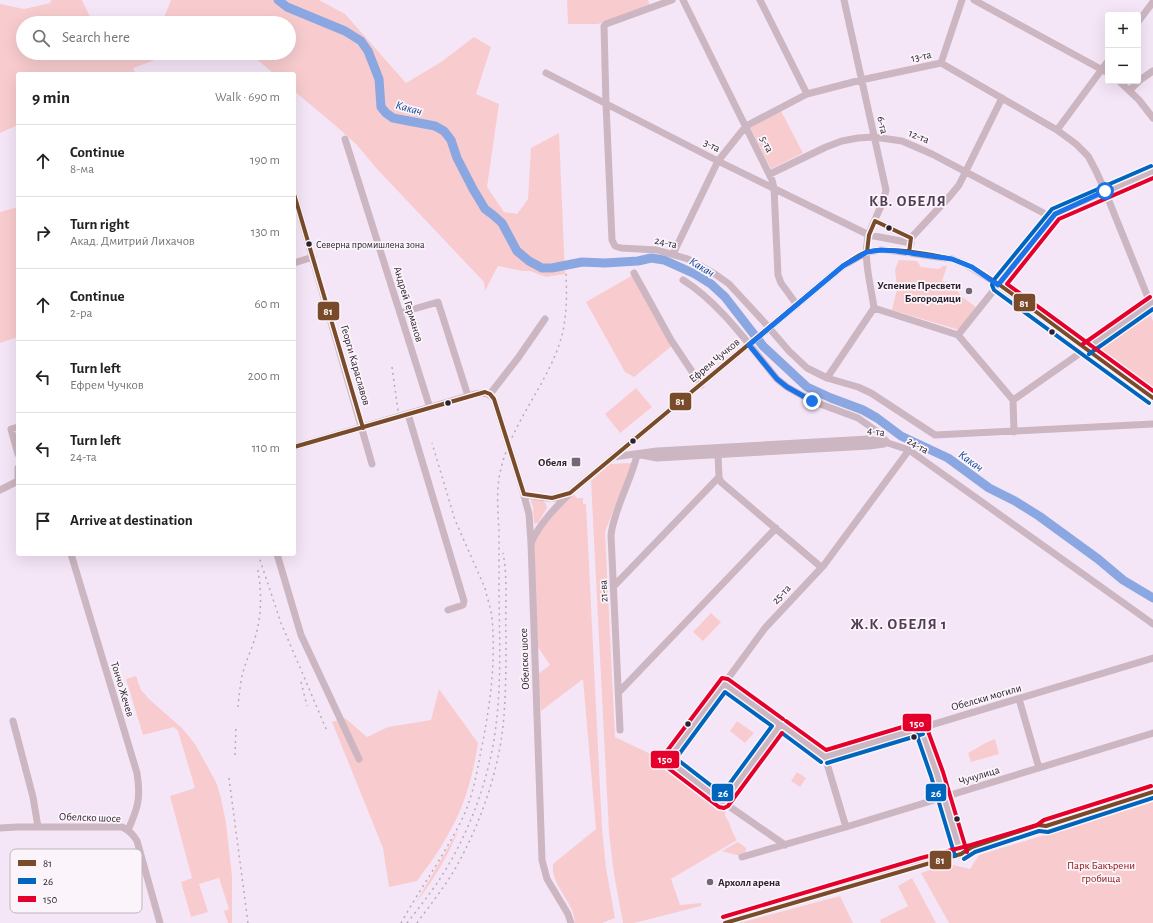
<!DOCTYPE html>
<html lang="en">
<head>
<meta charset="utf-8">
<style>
	:root { --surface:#fff; --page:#f6f6f6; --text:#222; --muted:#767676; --line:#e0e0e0 }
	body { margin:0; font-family:"Alegreya Sans",sans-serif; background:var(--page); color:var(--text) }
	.controls { position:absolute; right:12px; top:12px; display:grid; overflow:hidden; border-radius:4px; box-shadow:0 4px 16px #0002 }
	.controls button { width:36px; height:36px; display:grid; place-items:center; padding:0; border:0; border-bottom:1px solid var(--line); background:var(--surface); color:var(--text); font:20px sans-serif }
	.stop { position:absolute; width:12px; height:12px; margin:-9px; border:3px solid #1a73e8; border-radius:50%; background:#fff }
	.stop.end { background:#1a73e8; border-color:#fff; box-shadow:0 1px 4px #0008 }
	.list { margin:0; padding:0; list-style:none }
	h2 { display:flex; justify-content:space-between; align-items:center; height:52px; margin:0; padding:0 16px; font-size:17px }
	h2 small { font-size:13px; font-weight:400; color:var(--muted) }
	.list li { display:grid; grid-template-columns:26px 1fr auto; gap:12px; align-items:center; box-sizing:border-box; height:72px; padding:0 16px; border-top:1px solid var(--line) }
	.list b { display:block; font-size:15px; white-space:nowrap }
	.list p { margin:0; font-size:13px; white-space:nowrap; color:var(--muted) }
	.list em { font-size:13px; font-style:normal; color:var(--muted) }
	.icon { flex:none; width:22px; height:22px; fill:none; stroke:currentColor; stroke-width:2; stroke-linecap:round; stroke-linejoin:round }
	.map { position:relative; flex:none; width:1153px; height:923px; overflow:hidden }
	.search { position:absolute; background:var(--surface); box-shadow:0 4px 16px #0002; left:16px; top:16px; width:280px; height:44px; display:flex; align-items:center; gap:10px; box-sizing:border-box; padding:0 14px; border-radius:22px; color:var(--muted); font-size:15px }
	.panel { position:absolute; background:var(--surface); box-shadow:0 4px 16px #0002; left:16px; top:72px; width:280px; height:484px; border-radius:4px }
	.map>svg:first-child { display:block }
</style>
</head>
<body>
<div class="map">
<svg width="1153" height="923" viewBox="0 0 1153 923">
	<rect width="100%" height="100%" fill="#f5e6f7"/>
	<!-- green -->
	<path fill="#f8cccf" d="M51 0H82L89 15 95 19 103 18 125 19 126 23H23V53H174L133 68 136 74H18V125L0 133V4L24 9 50 3Z
		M171 0H319L345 14 406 83 441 62 474 37 491 47 476 94 499 104 487 187 504 212 517 214 528 199 531 148 559 133 565 274 546 277 530 271H522L498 266 485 291 484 282 377 169 356 144 336 126 294 91V74H274L250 53H289V23H162Z
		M567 0H648L650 5 598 24H568Z
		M781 111 803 153 771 169 750 127Z
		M18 207V337L0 343V212Z
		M899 260 917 261 921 267 939 269 943 266H947L942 281 953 285 961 296 976 307 959 330 892 310 897 289 895 269Z
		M633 275 673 345 634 377 625 372 586 302Z
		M1149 311 1153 321V392L1094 347Z
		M636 388 652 407 620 433 605 414Z
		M632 463 605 532 615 737 661 759 720 804 726 809 725 816C731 823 731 832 737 840L671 879 680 905 701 903V906L634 923H623L614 874 609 834 591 481 609 464Z
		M574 494 577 498H583V504H586L602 828 606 868 615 918 602 923H575C574 901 551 887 553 864L596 829 583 679 541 711 538 674 550 665 537 646 534 542C542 523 558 507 574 494Z
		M530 499 543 501 546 504 547 508 538 523 536 524 534 523 533 507Z
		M711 613 721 622 703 641 693 632Z
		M136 676 141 690 150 700 182 728 195 744 216 782 221 798 226 823 232 876V923H228L224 911 229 909 219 878 199 884 208 912 191 917 181 882 192 878 170 796 195 788 178 731 174 727 143 735 126 679Z
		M439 689 478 743C473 776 464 809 446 838 438 853 427 867 417 881L389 887 383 848 332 722 345 718 367 737 388 727 431 720Z
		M737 721 754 733 745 743 730 731Z
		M995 739 999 754 971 762 968 753C978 748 985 742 995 739Z
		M797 772 806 778 800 787 791 781Z
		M1153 802V923H949L921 873 949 864 970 869 979 855Z
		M459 829C448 856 433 881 415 904Z
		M738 842 746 848V854L740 856 722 851Z
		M912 878 936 923H881L880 920 908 906 898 886Z
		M840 896 853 923H739Z"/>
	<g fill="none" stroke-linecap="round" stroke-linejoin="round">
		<!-- river -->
		<path stroke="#8ba7e2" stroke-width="9" d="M278 0 287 7 345 31 361 41 368 51 379 79 381 107 386 113 393 118 435 126 444 131 451 140 457 158 473 189 485 209 493 215 502 223 517 251 529 261 542 268H552L582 262 605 263 638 261 651 258 664 260 695 274 711 284 725 297 763 346 807 387 831 398 863 410 877 418 901 436 948 458 989 488 1015 501 1039 516 1098 559 1123 580 1153 598"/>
		<!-- minor -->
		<path stroke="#ccb6c1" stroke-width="7" d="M672 0 606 24 604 26 606 104 612 240 615 246 621 248 657 250 688 259 715 274 729 284 764 322 789 351 807 368 827 378 858 387 871 393 935 435 1153 424
			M683 0 772 180 774 188 778 275 781 283 797 305
			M760 0 807 94
			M974 0 1108 73
			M1138 22 1153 2
			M941 63 962 0
			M546 73 718 161 869 235 911 243
			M1119 81 1139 100 1153 118
			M1130 90 1140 80 1153 71
			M1057 130 1108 61
			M345 139 430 408
			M770 174 826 147 842 141 858 138 874 137 902 141 932 154 1051 217
			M294 194 372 464
			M875 221 911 238
			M909 253 911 238 950 196 959 185 1002 98
			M673 254 718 161 746 126 807 94 861 80 941 63 1057 130 1076 144 1088 156 1096 171 1105 191 1153 310
			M294 263 313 257
			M634 273 671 340 701 385
			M683 280C719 302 750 346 777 379L787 387 812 401 858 418 875 430 888 443 909 450 1153 624
			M874 308 958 335 1013 400 1014 432
			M400 313 438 302 468 396
			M958 335 1055 214 1153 171
			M827 378 874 308C871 285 862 256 869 234 874 219 883 206 886 190L844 0
			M490 394 518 358 545 319
			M1013 400 1153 302
			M408 414 464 601 463 605 448 610
			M18 427 11 429 18 454
			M294 447 468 396C479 393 486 390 494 399L522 488 529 514 531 543 542 860 547 879 568 914 571 923
			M718 454 719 477 721 482 821 567
			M641 455 657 458 869 446 884 444
			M613 457 657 451 868 439 888 443
			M18 468V481
			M0 490 18 481
			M524 494C538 497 552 501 566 495
			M531 543C540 523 555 508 570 493L843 266 867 252 881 250 896 251 952 259 965 264 995 282 1153 398
			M71 554 137 773C141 798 138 808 128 830
			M277 554 301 635 359 759
			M614 586 719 477
			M724 684 825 757 846 827
			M619 692 776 528
			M1019 699 1039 768
			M13 721 33 797 38 827
			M921 728 937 774 961 854
			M620 730 611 535C614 509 631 481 637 455
			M825 757 1153 658
			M723 802 781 725
			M0 828 17 827H122C129 830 133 834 137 841L160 923
			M785 845 723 802 675 766 672 763 671 756 765 628 824 565 909 450
			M965 851 972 847 1038 825 1046 826
			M742 857 846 827 1153 733
			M725 923 923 864 973 851 1040 830 1046 826 1153 792"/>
		<!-- rail -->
		<path stroke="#b9aab4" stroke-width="1.5" stroke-dasharray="2 4" stroke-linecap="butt" d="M392 367 398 411
			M258 554 281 623 327 731
			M301 682 307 706
			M238 707C239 697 240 686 242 676 245 663 251 651 255 638 262 615 262 589 257 566
			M235 755 236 726
			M229 778 248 923
			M401 923C421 887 446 853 464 815 473 795 477 772 481 751 490 706 496 664 492 618 491 608 487 598 485 588L455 520 432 443
			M407 923C422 904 437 885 449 864 473 823 491 771 496 725 502 677 499 628 499 580 499 564 499 548 499 531 498 512 496 492 500 473 509 428 542 391 558 348 567 324 567 299 566 273
			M417 923C430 905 444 888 455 869 479 827 498 774 503 726 506 696 506 666 506 635 505 609 508 578 503 553"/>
		<defs>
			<path id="bus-1" d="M294 194 363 428
				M867 252 869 235 875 221 911 238 909 253
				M294 447 485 392 490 394 494 399 524 494
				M524 494 552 498 570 493 843 266C850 261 858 255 866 252 888 246 944 255 965 264 986 273 1012 294 1031 308 1071 338 1112 368 1153 398
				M725 923 961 854 972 847 1038 825 1046 826 1153 792"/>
			<path id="bus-2" d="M1089 354 1153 309
				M1149 403 994 290 992 285 993 281 1052 209 1151 166
				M725 692 772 726 722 794 678 760 677 757Z
				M915 730 931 776 955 856
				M782 733 821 762
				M827 763 923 734
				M964 859 975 852 1039 831 1048 832 1153 798"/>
			<path id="bus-3" d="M1153 178 1059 219 1007 284 1153 391
				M1083 344 1150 297
				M786 721 826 750 919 722 925 723 943 772 967 852
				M782 733 728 806 724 808 719 807 668 768C665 763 664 756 667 751L722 678 728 679 783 719
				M723 917 921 858 971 845 1037 825 1044 820 1151 786"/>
		</defs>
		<!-- bus-1 casing -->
		<use href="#bus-1" stroke="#fbf5fb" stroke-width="7"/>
		<!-- bus-2 casing -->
		<use href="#bus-2" stroke="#fbf5fb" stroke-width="7"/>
		<!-- bus-3 casing -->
		<use href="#bus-3" stroke="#fbf5fb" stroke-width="7"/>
		<!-- bus-1 -->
		<use href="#bus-1" stroke="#7a4b2a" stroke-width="4"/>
		<!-- bus-2 -->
		<use href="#bus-2" stroke="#0065bd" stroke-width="4"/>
		<!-- bus-3 -->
		<use href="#bus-3" stroke="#e4002b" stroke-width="4"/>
	</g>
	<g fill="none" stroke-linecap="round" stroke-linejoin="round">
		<!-- route -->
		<path stroke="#1a73e8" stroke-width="5" d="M812 401 787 387 777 379 749 345 843 266 867 252 881 250 896 251 952 259 972 267 998 285 1055 214 1105 191"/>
	</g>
	<!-- markers -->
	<g fill="#2c222d" stroke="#fbf5fb" stroke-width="1.5">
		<circle cx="889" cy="228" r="3.5"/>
		<circle cx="309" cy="244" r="3.5"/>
		<circle cx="1052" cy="332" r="3.5"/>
		<circle cx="448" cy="403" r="3.5"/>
		<circle cx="633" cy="441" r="3.5"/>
		<circle cx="688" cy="724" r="3.5"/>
		<circle cx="914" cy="737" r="3.5"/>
		<circle cx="957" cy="819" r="3.5"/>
	</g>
	<g fill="#726774" stroke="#fbf5fb" stroke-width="1.5">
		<circle cx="969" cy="291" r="4"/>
		<rect x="571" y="457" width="10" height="10" rx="2"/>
		<circle cx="710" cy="882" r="4"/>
	</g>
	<g text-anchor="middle" stroke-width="3.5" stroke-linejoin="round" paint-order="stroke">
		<!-- bus labels -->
		<g font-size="10" fill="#2c222d" stroke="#fbf5fb" text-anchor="start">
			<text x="316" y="248">Северна промишлена зона</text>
		</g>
		<!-- street labels -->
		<g font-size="11" fill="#2c222d" stroke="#fbf5fb">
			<text transform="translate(921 56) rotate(-12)" y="4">13-та</text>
			<text transform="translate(883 125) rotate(77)" y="4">6-та</text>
			<text transform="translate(919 136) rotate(22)" y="4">12-та</text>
			<text transform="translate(767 144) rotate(64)" y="4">5-та</text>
			<text transform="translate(712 145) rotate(27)" y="4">3-та</text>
			<text transform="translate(666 242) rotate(12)" y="4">24-та</text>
			<text transform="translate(409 304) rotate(73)" y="4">Андрей Германов</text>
			<text transform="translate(714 360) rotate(-40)" y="4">Ефрем Чучков</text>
			<text transform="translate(356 365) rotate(74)" y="4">Георги Караславов</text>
			<text transform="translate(876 431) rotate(9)" y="4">4-та</text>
			<text transform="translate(918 445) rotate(30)" y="4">24-та</text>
			<text transform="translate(603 591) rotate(-93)" y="4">21-ва</text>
			<text transform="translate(781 594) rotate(-47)" y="4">25-та</text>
			<text transform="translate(524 659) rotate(-92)" y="4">Обелско шосе</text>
			<text transform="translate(123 689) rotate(73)" y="4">Тончо Жечев</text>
			<text transform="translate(986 697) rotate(-16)" y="4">Обелски могили</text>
			<text transform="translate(979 775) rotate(-17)" y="4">Чучулица</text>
			<text transform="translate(90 817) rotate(2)" y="4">Обелско шосе</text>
		</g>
		<!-- poi labels -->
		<g font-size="11" font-weight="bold" fill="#2c222d" stroke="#fbf5fb" text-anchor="end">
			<text x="961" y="289">Успение Пресвети<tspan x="961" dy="13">Богородици</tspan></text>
			<text x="567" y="466">Обеля</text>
			<text x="718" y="886" text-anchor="start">Архолл арена</text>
		</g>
		<!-- park labels -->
		<g font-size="11" fill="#8f1514" stroke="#fbf5fb">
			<text x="1101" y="869">Парк Бакърени<tspan x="1101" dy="13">гробища</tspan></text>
		</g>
		<!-- water labels -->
		<g font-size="12" font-style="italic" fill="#08429b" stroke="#fbf5fb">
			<text transform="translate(409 108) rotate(15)" y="4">Какач</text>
			<text transform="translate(702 267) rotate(32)" y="4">Какач</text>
			<text transform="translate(971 461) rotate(36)" y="4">Какач</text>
		</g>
		<!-- district labels -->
		<g font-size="15" font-weight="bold" letter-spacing="1" fill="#533c55" stroke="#fbf5fb">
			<text x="908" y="206">КВ. ОБЕЛЯ</text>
			<text x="899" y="629">Ж.К. ОБЕЛЯ 1</text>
		</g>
	</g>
	<!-- legend -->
	<rect x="10" y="849" width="132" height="64" rx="6" fill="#fbf5fb" stroke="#bdb6bd" stroke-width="1"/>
	<rect x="18" y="860" width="18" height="6" fill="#7a4b2a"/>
	<rect x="18" y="878" width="18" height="6" fill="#0065bd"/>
	<rect x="18" y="896" width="18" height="6" fill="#e4002b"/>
	<g font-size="11" fill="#2c222d">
		<text x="43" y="867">81</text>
		<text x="43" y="885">26</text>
		<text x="43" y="903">150</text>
	</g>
	<g stroke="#fbf5fb" stroke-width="1.5">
		<rect x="1013" y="293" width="23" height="19" rx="4" fill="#7a4b2a"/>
		<rect x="317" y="301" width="23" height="20" rx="4" fill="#7a4b2a"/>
		<rect x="669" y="392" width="23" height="19" rx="4" fill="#7a4b2a"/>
		<rect x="902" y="713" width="30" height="19" rx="4" fill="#e4002b"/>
		<rect x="650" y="750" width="30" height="19" rx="4" fill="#e4002b"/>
		<rect x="925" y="783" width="22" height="19" rx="4" fill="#0065bd"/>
		<rect x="711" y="783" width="23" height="19" rx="4" fill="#0065bd"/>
		<rect x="929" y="850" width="23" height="20" rx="4" fill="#7a4b2a"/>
	</g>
	<g font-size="11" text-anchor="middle" font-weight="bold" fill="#fff">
		<text x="1024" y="307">81</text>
		<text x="328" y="315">81</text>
		<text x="680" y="405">81</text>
		<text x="917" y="727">150</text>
		<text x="665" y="763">150</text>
		<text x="936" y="797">26</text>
		<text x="723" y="797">26</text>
		<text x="940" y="864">81</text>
	</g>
</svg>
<div class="controls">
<button>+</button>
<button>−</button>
</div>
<div class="stop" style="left:1105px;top:191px"></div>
<div class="stop end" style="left:812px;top:401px"></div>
<div class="search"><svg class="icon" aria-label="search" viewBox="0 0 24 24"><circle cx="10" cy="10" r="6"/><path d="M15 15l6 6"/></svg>Search here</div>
<section class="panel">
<h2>9 min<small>Walk · 690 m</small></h2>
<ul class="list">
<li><svg class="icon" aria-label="ahead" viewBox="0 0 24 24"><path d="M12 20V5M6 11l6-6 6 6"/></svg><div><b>Continue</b><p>8-ма</p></div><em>190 m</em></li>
<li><svg class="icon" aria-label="right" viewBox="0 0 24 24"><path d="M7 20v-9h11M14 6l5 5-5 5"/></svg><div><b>Turn right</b><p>Акад. Дмитрий Лихачов</p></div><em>130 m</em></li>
<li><svg class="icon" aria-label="ahead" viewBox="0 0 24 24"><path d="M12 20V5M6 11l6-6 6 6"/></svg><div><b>Continue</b><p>2-ра</p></div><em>60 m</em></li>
<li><svg class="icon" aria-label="left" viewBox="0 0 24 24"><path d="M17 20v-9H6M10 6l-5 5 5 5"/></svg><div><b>Turn left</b><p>Ефрем Чучков</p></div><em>200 m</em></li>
<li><svg class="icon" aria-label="left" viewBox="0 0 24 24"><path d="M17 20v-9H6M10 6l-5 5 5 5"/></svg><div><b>Turn left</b><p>24-та</p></div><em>110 m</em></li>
<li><svg class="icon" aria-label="arrive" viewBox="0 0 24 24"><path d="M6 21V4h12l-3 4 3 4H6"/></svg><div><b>Arrive at destination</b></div></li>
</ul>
</section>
</div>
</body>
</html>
